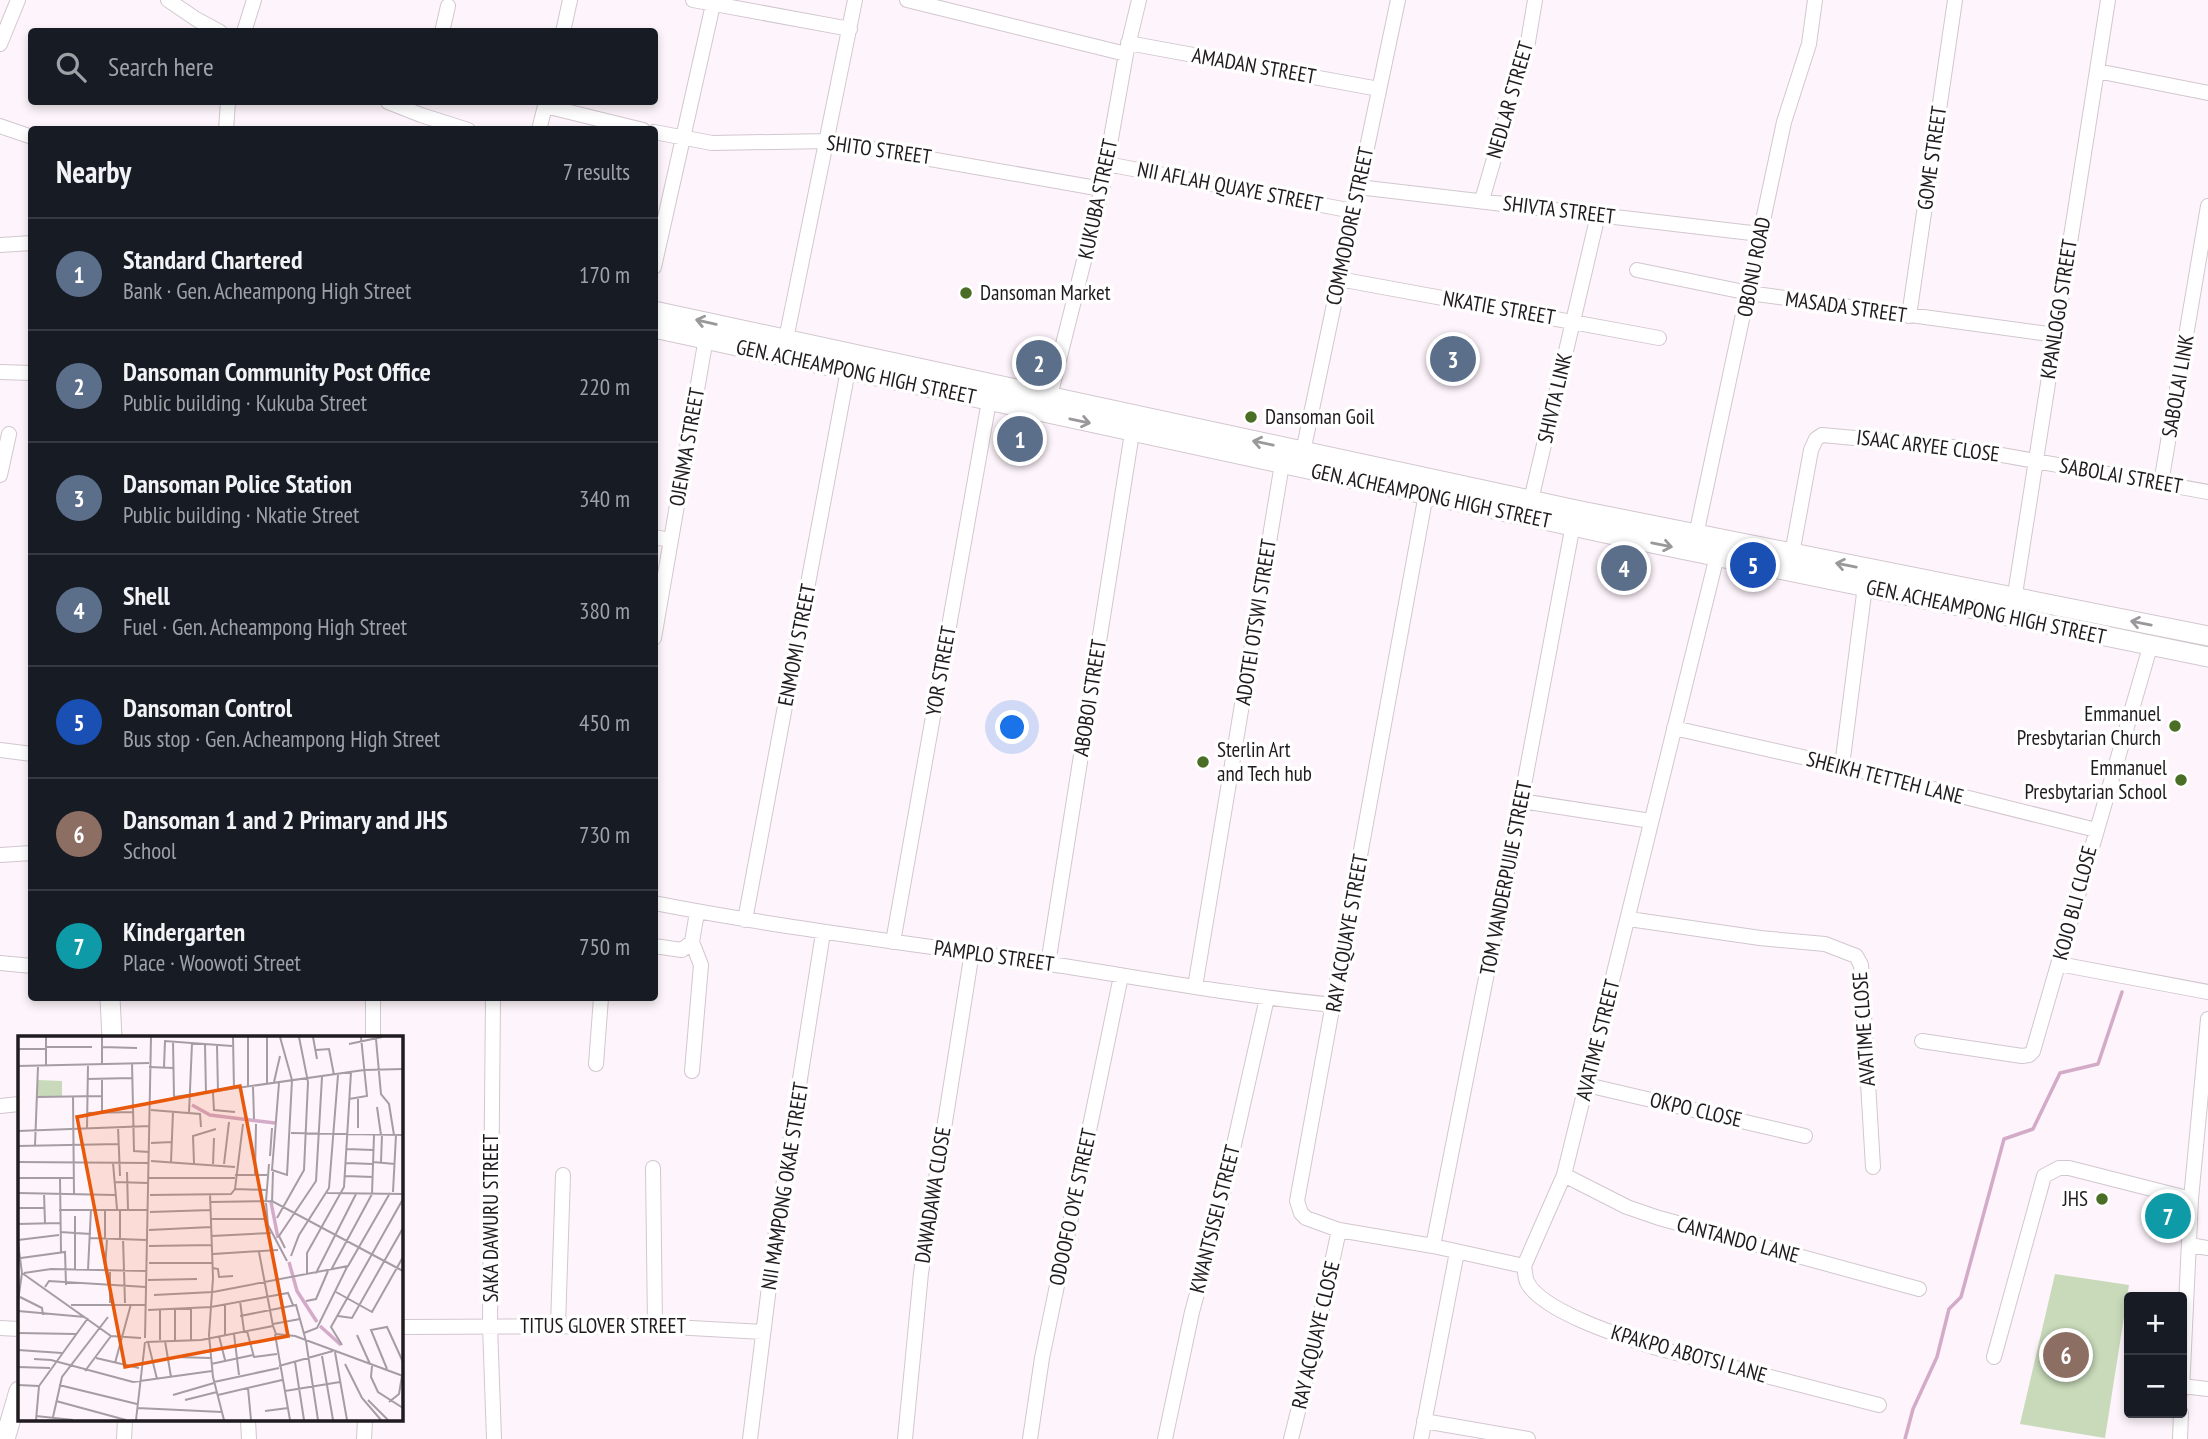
<!DOCTYPE html>
<html lang="en">
<head>
<meta charset="utf-8">
<style>
	:root { --surface:#171b24; --page:#242831; --text:#f1f3f6; --muted:#9ea1a6; --line:#363941; --accent:#a6b798 }
	body { margin:0; font-family:"PT Sans Narrow",sans-serif; background:var(--page); color:var(--text) }
	.controls { position:absolute; right:21px; bottom:21px; display:grid; overflow:hidden; border-radius:7px; box-shadow:0 4px 10px #0003 }
	.controls button { width:63px; height:63px; display:grid; place-items:center; padding:0; border:0; border-bottom:2px solid var(--line); background:var(--surface); color:var(--text); font:35px sans-serif }
	.you { position:absolute; left:1013px; top:728px; width:24px; height:24px; margin:-18px; border:5px solid #fff; border-radius:50%; background:#1a73e8; box-shadow:0 0 0 10px #1a73e833 }
	.badge { display:grid; place-items:center; width:46px; height:46px; border-radius:50%; background:var(--accent); color:#fff; font-size:23px; font-weight:700 }
	.pin { position:absolute; translate:-50% -50%; border:4px solid #fff; box-shadow:0 2px 7px #0006 }
	.list { margin:0; padding:0; list-style:none }
	h2 { display:flex; justify-content:space-between; align-items:center; height:91px; margin:0; padding:0 28px; font-size:30px }
	h2 small { font-size:23px; font-weight:400; color:var(--muted) }
	.list li { display:grid; grid-template-columns:46px 1fr auto; gap:21px; align-items:center; box-sizing:border-box; height:112px; padding:0 28px; border-top:2px solid var(--line) }
	.list b { display:block; font-size:26px; white-space:nowrap }
	.list p { margin:0; font-size:23px; white-space:nowrap; color:var(--muted) }
	.list em { font-size:23px; font-style:normal; color:var(--muted) }
	.icon { flex:none; width:38px; height:38px; fill:none; stroke:currentColor; stroke-width:2; stroke-linecap:round; stroke-linejoin:round }
	.map { position:relative; flex:none; width:2208px; height:1439px; overflow:hidden }
	.search { position:absolute; background:var(--surface); box-shadow:0 4px 10px #0003; left:28px; top:28px; width:630px; height:77px; display:flex; align-items:center; gap:18px; box-sizing:border-box; padding:0 24px; border-radius:7px; color:var(--muted); font-size:26px }
	.panel { position:absolute; background:var(--surface); box-shadow:0 4px 10px #0003; left:28px; top:126px; width:630px; height:875px; border-radius:7px }
	.map>svg:first-child { display:block }
</style>
</head>
<body>
<div class="map">
<svg width="2208" height="1439" viewBox="0 0 2208 1439">
	<rect width="100%" height="100%" fill="#fef4fb"/>
	<!-- green -->
	<path fill="#c8daba" d="M2055 1274 2129 1285 2105 1438 2020 1424Z"/>
	<g fill="none" stroke-linecap="round" stroke-linejoin="round">
		<!-- stream -->
		<path stroke="#d3abc8" stroke-width="3.5" d="M1905 1439 1913 1409 1937 1357 1949 1309 1961 1297 2004 1139 2033 1129 2060 1073 2098 1064 2122 992"/>
		<defs>
			<path id="minor" d="M168 0 196 19 220 32
				M693 0 850 29
				M907 0 1126 54
				M244 32 254 0
				M442 32 448 6
				M563 32 570 0
				M1128 43 1379 89
				M0 44 18 0
				M2097 71 2208 93
				M388 102 421 115 468 130
				M545 106 643 130
				M0 126 32 137
				M226 130 228 102
				M539 130 546 102
				M654 132 712 143 827 141 1102 189
				M1107 164 1353 211
				M1358 187 1760 234
				M1482 200 1528 42 1535 0
				M0 245 32 243
				M654 267 714 0
				M1637 270 1749 293 2056 335
				M1339 279 1659 338
				M1909 316 1955 0
				M786 339 855 0
				M0 372 32 373
				M1050 396 1102 189 1126 54 1139 0
				M1303 452 1398 0
				M0 475 9 434
				M2161 483 2208 206
				M1426 494 1297 1201 1301 1213 1306 1218 1339 1230 1433 1246 1524 1266
				M1531 500 1598 215
				M1696 535 1784 122 1809 44 1815 0
				M654 537 670 540
				M1792 554 1811 450 1816 439 1822 435 1963 448 2208 492
				M2013 607 2108 0
				M654 638 706 338
				M1674 728 1842 766 2096 830
				M0 750 32 754
				M1842 766 1865 586
				M1521 801 1651 821
				M0 855 32 853
				M654 903C777 927 900 942 1023 960 1127 975 1230 995 1334 1005
				M1629 919 1760 938 1825 944 1856 956 1861 965 1873 1167
				M745 920 848 370
				M692 942 701 965 692 1071
				M893 942 989 401
				M654 946 682 950 692 942 697 912
				M0 963 32 966
				M1048 964 1132 433
				M2059 964 2208 992
				M1195 987 1282 464
				M373 998V1038
				M493 998 490 1325 494 1439
				M1922 1041 2022 1056 2029 1055 2033 1051 2150 647
				M596 1064 601 998
				M1587 1085 1805 1136
				M0 1106 19 1104
				M653 1168 655 1326
				M1564 1175 1627 1207 1659 1218 1919 1289
				M2190 1245 2208 1248
				M1433 1246 1521 801 1574 519
				M1524 1266 1564 1175 1717 556
				M1524 1266C1525 1271 1525 1277 1527 1282 1542 1312 1626 1338 1657 1348L1879 1405
				M558 1326 563 1175
				M401 1327 655 1326 763 1332
				M0 1328 19 1329
				M1994 1357 2044 1176 2059 1168H2069L2191 1199
				M2182 1386 2208 1389
				M2182 1390 2191 1199 2208 1019
				M248 1420 249 1439
				M1424 1421 1528 1439
				M124 1439 125 1420
				M364 1439 365 1420
				M750 1439 776 1231 823 933
				M905 1439 921 1273 972 952
				M1030 1439 1042 1358 1121 976
				M1165 1439 1192 1312 1217 1220 1267 998
				M1291 1439 1309 1368 1339 1230
				M1421 1439 1457 1252
				M2180 1439 2181 1413"/>
			<path id="major" d="M654 311 1576 510 2208 636
				M654 328 1637 540 2208 657
				M110 998 112 1038
				M5 1439 19 1391"/>
		</defs>
		<!-- minor casing -->
		<use href="#minor" stroke="#d2c7cf" stroke-width="16"/>
		<!-- major casing -->
		<use href="#major" stroke="#d2c7cf" stroke-width="21"/>
		<!-- minor -->
		<use href="#minor" stroke="#fff" stroke-width="14"/>
		<!-- major -->
		<use href="#major" stroke="#fff" stroke-width="19"/>
	</g>
	<!-- one-way arrows -->
	<defs><path id="oneway-shaft" d="M-6 0H5M1.5-3L5.5 0L1.5 3" fill="none" stroke-width="1.6" stroke-linecap="round" stroke-linejoin="round" transform="scale(1.75)"/></defs>
	<g stroke="#9a989a">
		<use href="#oneway-shaft" transform="translate(706 322) rotate(-167)"/>
		<use href="#oneway-shaft" transform="translate(1080 421) rotate(12)"/>
		<use href="#oneway-shaft" transform="translate(1263 443) rotate(-168)"/>
		<use href="#oneway-shaft" transform="translate(1662 545) rotate(11)"/>
		<use href="#oneway-shaft" transform="translate(1846 565) rotate(-169)"/>
		<use href="#oneway-shaft" transform="translate(2141 623) rotate(-169)"/>
	</g>
	<!-- markers -->
	<g fill="#4b6e26" stroke="#fff" stroke-width="2.5">
		<circle cx="966" cy="293" r="7"/>
		<circle cx="1251" cy="417" r="7"/>
		<circle cx="2175" cy="726" r="7"/>
		<circle cx="1203" cy="762" r="7"/>
		<circle cx="2181" cy="780" r="7"/>
		<circle cx="2102" cy="1199" r="7"/>
	</g>
	<g text-anchor="middle" stroke-width="7" stroke-linejoin="round" paint-order="stroke">
		<!-- street labels -->
		<g font-size="21" fill="#1f1b1e" stroke="#fff">
			<text transform="translate(1254 66) rotate(10)" y="7">AMADAN STREET</text>
			<text transform="translate(1510 100) rotate(-74)" y="7">NEDLAR STREET</text>
			<text transform="translate(879 150) rotate(8)" y="7">SHITO STREET</text>
			<text transform="translate(1932 158) rotate(-82)" y="7">GOME STREET</text>
			<text transform="translate(1230 187) rotate(11)" y="7">NII AFLAH QUAYE STREET</text>
			<text transform="translate(1098 199) rotate(-78)" y="7">KUKUBA STREET</text>
			<text transform="translate(1559 210) rotate(7)" y="7">SHIVTA STREET</text>
			<text transform="translate(1350 226) rotate(-78)" y="7">COMMODORE STREET</text>
			<text transform="translate(1754 267) rotate(-79)" y="7">OBONU ROAD</text>
			<text transform="translate(1846 307) rotate(8)" y="7">MASADA STREET</text>
			<text transform="translate(1499 308) rotate(10)" y="7">NKATIE STREET</text>
			<text transform="translate(2059 309) rotate(-81)" y="7">KPANLOGO STREET</text>
			<text transform="translate(856 372) rotate(12)" y="7">GEN. ACHEAMPONG HIGH STREET</text>
			<text transform="translate(2178 386) rotate(-80)" y="7">SABOLAI LINK</text>
			<text transform="translate(1555 398) rotate(-77)" y="7">SHIVTA LINK</text>
			<text transform="translate(1928 446) rotate(7)" y="7">ISAAC ARYEE CLOSE</text>
			<text transform="translate(687 447) rotate(-80)" y="7">OJENMA STREET</text>
			<text transform="translate(2121 476) rotate(10)" y="7">SABOLAI STREET</text>
			<text transform="translate(1431 496) rotate(12)" y="7">GEN. ACHEAMPONG HIGH STREET</text>
			<text transform="translate(1986 612) rotate(12)" y="7">GEN. ACHEAMPONG HIGH STREET</text>
			<text transform="translate(1256 622) rotate(-81)" y="7">ADOTEI OTSWI STREET</text>
			<text transform="translate(797 645) rotate(-79)" y="7">ENMOMI STREET</text>
			<text transform="translate(941 671) rotate(-80)" y="7">YOR STREET</text>
			<text transform="translate(1090 698) rotate(-81)" y="7">ABOBOI STREET</text>
			<text transform="translate(1885 778) rotate(14)" y="7">SHEIKH TETTEH LANE</text>
			<text transform="translate(1506 878) rotate(-79)" y="7">TOM VANDERPUIJE STREET</text>
			<text transform="translate(2075 903) rotate(-75)" y="7">KOJO BLI CLOSE</text>
			<text transform="translate(1347 933) rotate(-80)" y="7">RAY ACQUAYE STREET</text>
			<text transform="translate(994 956) rotate(8)" y="7">PAMPLO STREET</text>
			<text transform="translate(1864 1029) rotate(-94)" y="7">AVATIME CLOSE</text>
			<text transform="translate(1598 1040) rotate(-76)" y="7">AVATIME STREET</text>
			<text transform="translate(1696 1110) rotate(13)" y="7">OKPO CLOSE</text>
			<text transform="translate(785 1186) rotate(-81)" y="7">NII MAMPONG OKAE STREET</text>
			<text transform="translate(933 1195) rotate(-81)" y="7">DAWADAWA CLOSE</text>
			<text transform="translate(1073 1207) rotate(-78)" y="7">ODOOFO OYE STREET</text>
			<text transform="translate(491 1218) rotate(-90)" y="7">SAKA DAWURU STREET</text>
			<text transform="translate(1215 1219) rotate(-76)" y="7">KWANTSISEI STREET</text>
			<text transform="translate(1738 1240) rotate(15)" y="7">CANTANDO LANE</text>
			<text x="603" y="1333">TITUS GLOVER STREET</text>
			<text transform="translate(1316 1335) rotate(-77)" y="7">RAY ACQUAYE CLOSE</text>
			<text transform="translate(1689 1354) rotate(16)" y="7">KPAKPO ABOTSI LANE</text>
		</g>
		<!-- poi labels -->
		<g font-size="21" fill="#1f1b1e" stroke="#fff" text-anchor="start">
			<text x="980" y="300">Dansoman Market</text>
			<text x="1265" y="424">Dansoman Goil</text>
			<text x="2161" y="721" text-anchor="end">Emmanuel<tspan x="2161" dy="24">Presbytarian Church</tspan></text>
			<text x="1217" y="757">Sterlin Art<tspan x="1217" dy="24">and Tech hub</tspan></text>
			<text x="2167" y="775" text-anchor="end">Emmanuel<tspan x="2167" dy="24">Presbytarian School</tspan></text>
			<text x="2088" y="1206" text-anchor="end">JHS</text>
		</g>
	</g>
	<!-- overview -->
	<g transform="translate(18 1036)">
		<rect width="385" height="385" fill="#fef4fb"/>
		<path d="M20 44 44 45V60H20Z" fill="#c8daba"/>
		<path fill="none" stroke="#d3abc8" stroke-width="3.5" d="M174 69 192 79 257 87M253 166 260 202M271 226 279 255 299 286M302 290 323 309"/>
		<path fill="none" stroke="#a59da3" stroke-width="2" d="M28 1V30M84 1V28M215 1 216 54M230 1V52M249 1V48M295 1 299 23M358 3 363 58 371 68 376 99M155 5 156 61 346 34 385 33M331 8 364 1M187 9 188 58M199 10 200 56M28 11H74M84 11 119 12M0 13H28M298 14 311 13 316 39M114 27 116 115 131 116M0 30 131 27M131 31 155 32M146 31 147 5 214 10M69 43 115 42M84 43V77M256 46 262 20M261 47 254 134 269 139 274 44 262 1M235 51 236 83M195 57 196 74 217 76M55 60 56 158M19 61 84 60M331 63 349 60 343 1M359 71 363 99M133 74 182 78 183 91M69 77 115 76M171 77 174 7M100 91 102 140M69 92 70 28M340 92V63M0 95 132 90M273 97 385 99M133 107 154 106M0 110 101 108M17 110 20 30M328 113 355 114M252 120 254 92M133 125 217 131M0 126 131 127M153 126 155 76M355 126 377 128M363 126 364 99M95 127 99 173M176 127 175 100 198 93M328 127 355 128M195 128 196 102M206 128 211 86M109 136 110 173M217 139H249M237 139 238 88M327 140 355 141M0 142H56M42 142 43 216M130 142H217M97 146 130 147M217 153 225 88M217 153 248 154M375 156 378 99M0 157 97 159M26 157 27 187M309 157 385 158M192 158 195 242 191 299 195 341 206 384M132 159 213 158 217 153M248 165 251 128M193 166 254 165 385 235M254 166 255 136M248 167 250 189 269 225M0 172H26M87 173V203M102 173V202M41 174H130M132 176 193 174M57 180V233M259 182 286 134 290 46 281 1M193 183H248M0 188 42 187M131 194 193 191M42 196 73 198M194 200 253 197M72 202 129 204M105 202 107 267M0 204 41 199M0 207 4 237 0 265M131 210 194 209M267 212 261 200 298 145 304 41M241 216 255 290M195 218 260 214M273 220 281 199 311 152 320 39M3 222 47 216 48 249M131 227H195M195 232 200 233 201 241 215 240M70 234 73 173M87 234 89 203M313 234 354 158 356 99M4 237 93 300 123 302M6 237 33 233 129 235M298 237 338 158M289 238V217L326 151 333 36M130 244 179 243M27 251 31 245 128 251M318 256 354 276 385 221M136 259 195 256 330 230 372 157M2 261 24 272 25 279M222 265 226 295M288 265 298 263 310 235M92 267V234M53 269H128M207 269V299M130 274 193 271 270 257 275 269M0 275 67 281M222 280 278 269 288 305 300 384M320 280 334 282 385 192M255 288 282 283M229 295 236 321 259 318M0 297 58 298M286 297 299 292 329 231M216 298 221 339M257 298 272 384M339 299 352 328M201 300 207 324M127 302 133 1M142 304V274M147 305 153 341M157 305V273M173 305V272M128 306 183 304 255 290 258 298 277 300 385 340M130 306 139 343M324 309 313 291 385 163M0 314 44 317M317 316 329 384M304 320 315 384M156 321 193 322M78 322 121 332M16 323 33 324 115 346 194 335M277 326 286 384M97 327 113 268M193 328 235 319M327 328 344 362 363 384M261 330 315 315M354 330 353 341 360 356 385 372M0 331 32 332M369 333 353 294 369 291 385 326M67 335 93 300M196 346 261 332M0 349 21 350M41 349 119 368M230 352 233 384M267 355 322 346M155 359 196 347M200 359 264 344M167 364 199 356M350 364 370 384M38 365 108 384M371 366 381 358 384 340M119 372 204 376M247 375 270 372M18 380 55 384M35 381 44 341 90 281M18 384 21 350 70 282M118 384 127 306"/>
		<path fill="#e8590c" fill-opacity="0.15" stroke="#e8590c" stroke-width="3.5" d="M222 50 270 300 107 331 59 81Z"/>
		<rect width="385" height="385" fill="none" stroke="#1f1b1e" stroke-width="3.5"/>
	</g>
</svg>
<div class="controls">
<button>+</button>
<button>−</button>
</div>
<div class="you"></div>
<div class="pin badge" style="left:1020px;top:439px;background:#5c6f8a">1</div>
<div class="pin badge" style="left:1039px;top:363px;background:#5c6f8a">2</div>
<div class="pin badge" style="left:1453px;top:359px;background:#5c6f8a">3</div>
<div class="pin badge" style="left:1624px;top:568px;background:#5c6f8a">4</div>
<div class="pin badge" style="left:1753px;top:565px;background:#1a4fb4">5</div>
<div class="pin badge" style="left:2066px;top:1355px;background:#8d6e63">6</div>
<div class="pin badge" style="left:2168px;top:1216px;background:#0f9aa8">7</div>
<div class="search"><svg class="icon" aria-label="search" viewBox="0 0 24 24"><circle cx="10" cy="10" r="6"/><path d="M15 15l6 6"/></svg>Search here</div>
<section class="panel">
<h2>Nearby<small>7 results</small></h2>
<ul class="list">
<li><span class="badge" style="background:#5c6f8a">1</span><div><b>Standard Chartered</b><p>Bank · Gen. Acheampong High Street</p></div><em>170 m</em></li>
<li><span class="badge" style="background:#5c6f8a">2</span><div><b>Dansoman Community Post Office</b><p>Public building · Kukuba Street</p></div><em>220 m</em></li>
<li><span class="badge" style="background:#5c6f8a">3</span><div><b>Dansoman Police Station</b><p>Public building · Nkatie Street</p></div><em>340 m</em></li>
<li><span class="badge" style="background:#5c6f8a">4</span><div><b>Shell</b><p>Fuel · Gen. Acheampong High Street</p></div><em>380 m</em></li>
<li><span class="badge" style="background:#1a4fb4">5</span><div><b>Dansoman Control</b><p>Bus stop · Gen. Acheampong High Street</p></div><em>450 m</em></li>
<li><span class="badge" style="background:#8d6e63">6</span><div><b>Dansoman 1 and 2 Primary and JHS</b><p>School</p></div><em>730 m</em></li>
<li><span class="badge" style="background:#0f9aa8">7</span><div><b>Kindergarten</b><p>Place · Woowoti Street</p></div><em>750 m</em></li>
</ul>
</section>
</div>
</body>
</html>
